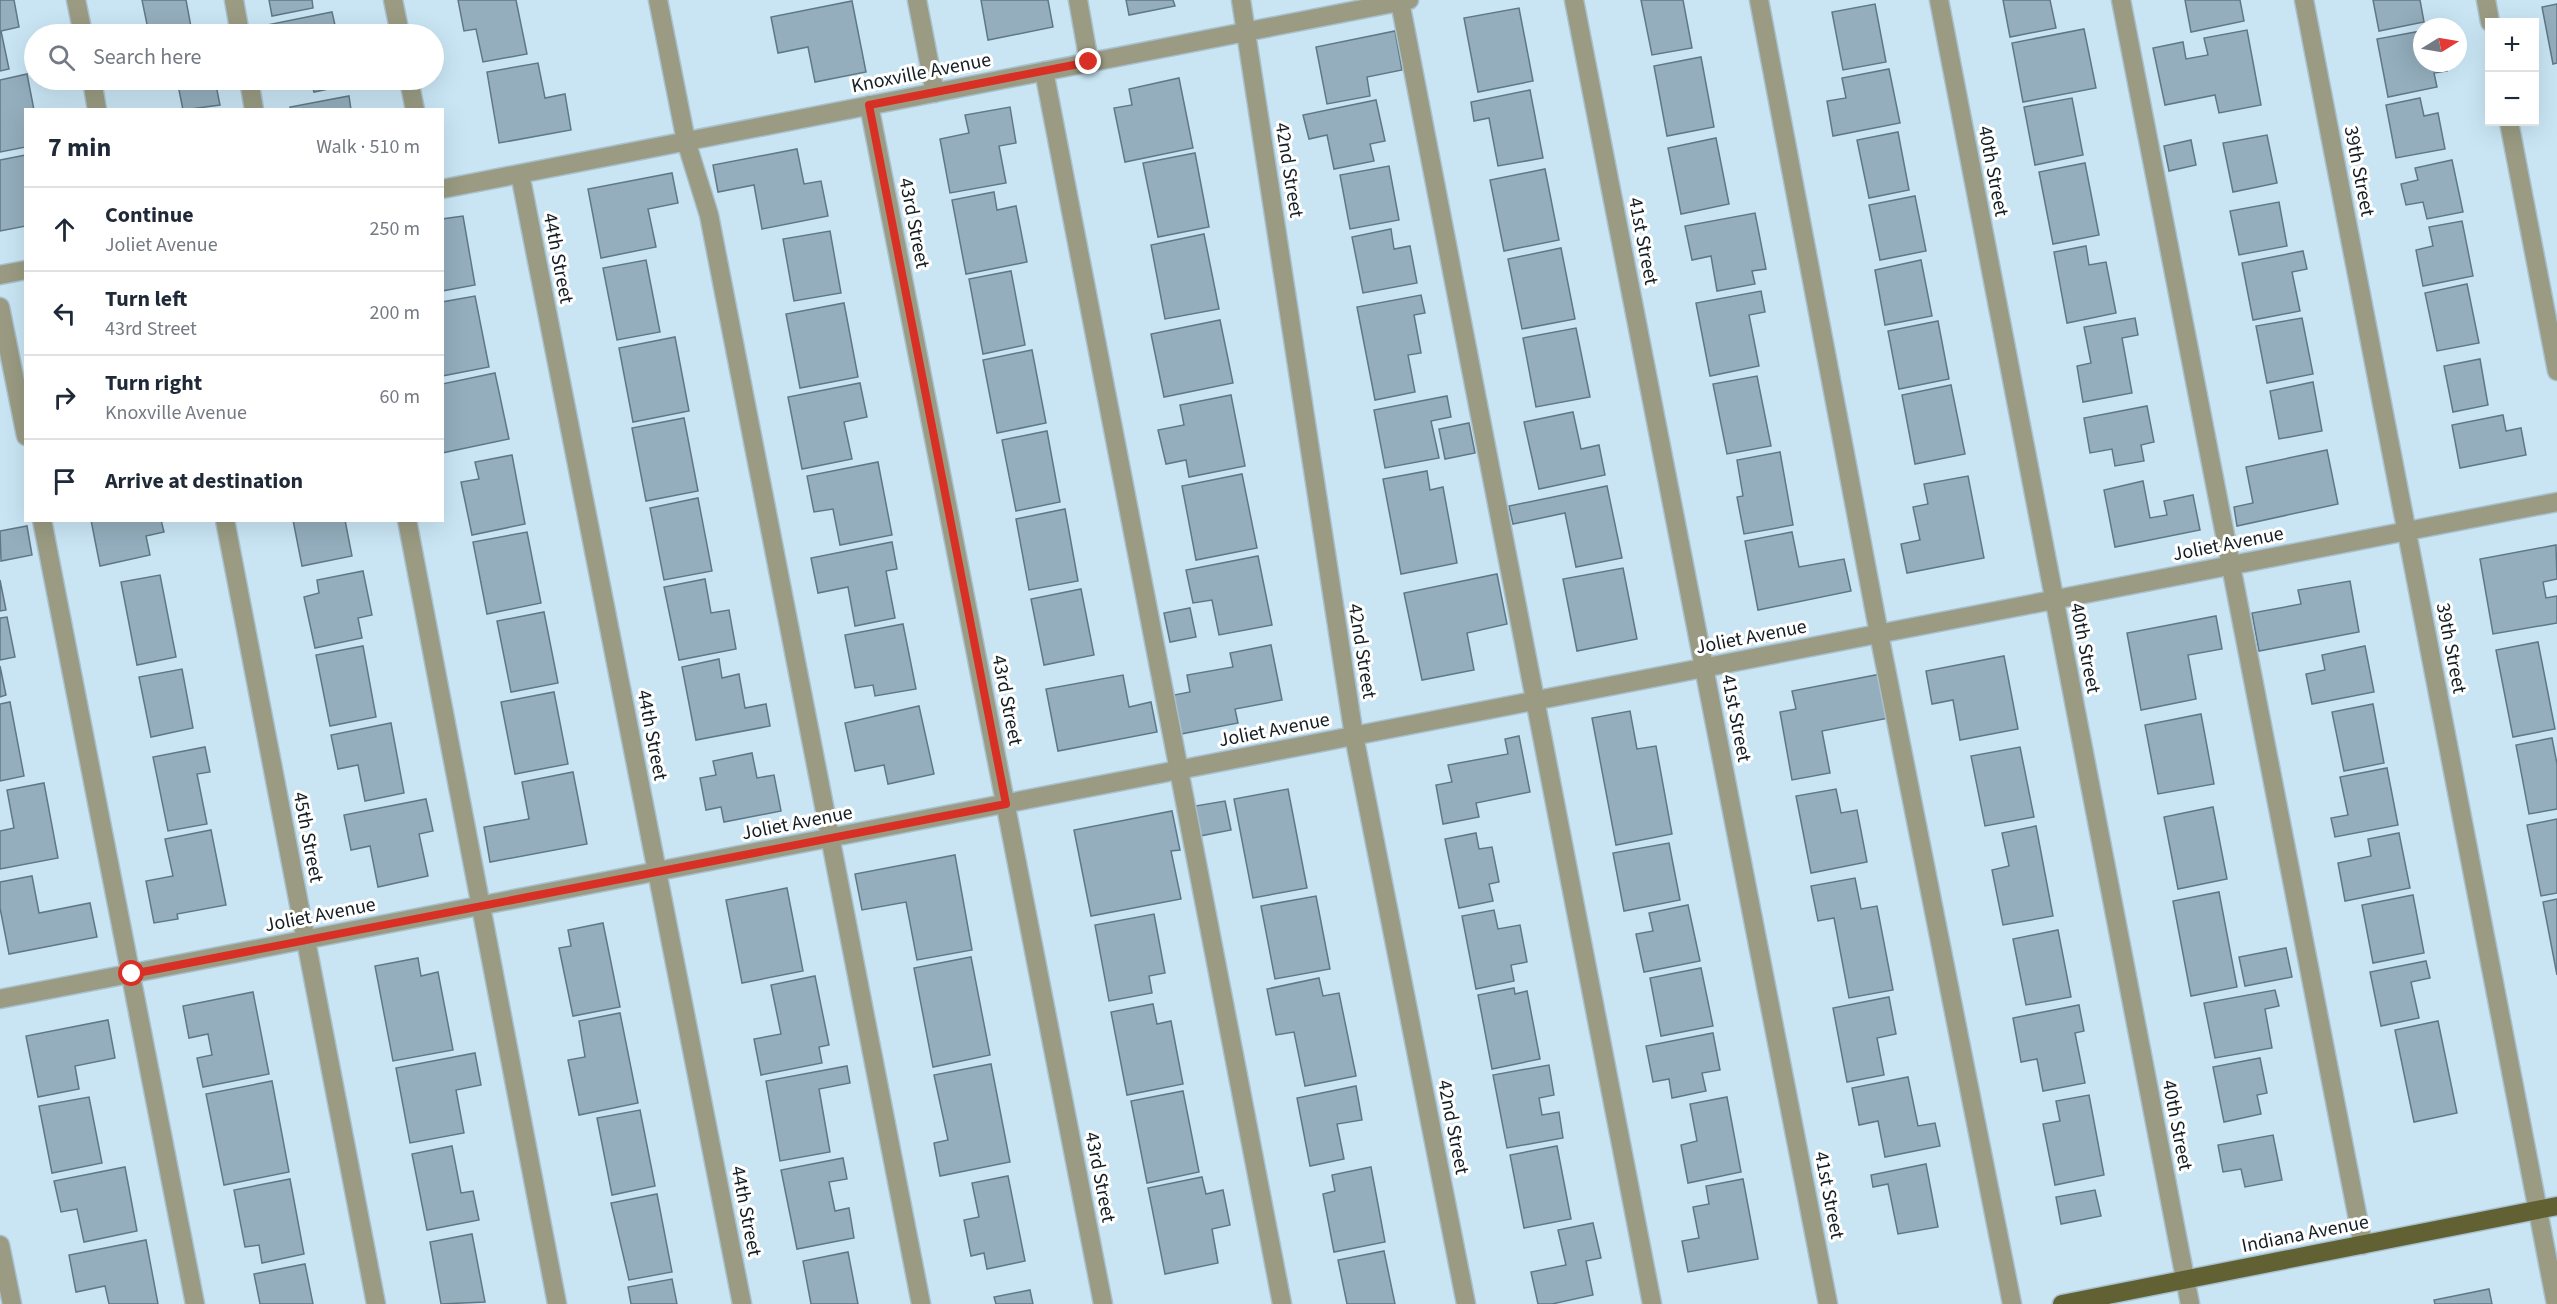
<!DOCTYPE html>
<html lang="en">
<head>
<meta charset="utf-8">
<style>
	:root { --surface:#fff; --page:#f2f2f3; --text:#1f2937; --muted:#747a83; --line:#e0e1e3 }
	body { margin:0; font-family:"Source Sans 3",sans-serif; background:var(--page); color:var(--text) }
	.controls { position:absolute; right:18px; top:18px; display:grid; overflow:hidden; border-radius:0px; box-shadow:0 6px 24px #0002 }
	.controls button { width:54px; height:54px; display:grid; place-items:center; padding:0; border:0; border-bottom:2px solid var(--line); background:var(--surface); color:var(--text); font:30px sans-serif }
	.compass { position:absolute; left:2413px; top:18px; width:54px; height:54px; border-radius:50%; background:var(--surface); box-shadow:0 6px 24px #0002; rotate:79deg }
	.stop { position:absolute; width:18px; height:18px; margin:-14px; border:4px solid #d93025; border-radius:50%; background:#fff }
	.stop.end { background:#d93025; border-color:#fff; box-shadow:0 2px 6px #0008 }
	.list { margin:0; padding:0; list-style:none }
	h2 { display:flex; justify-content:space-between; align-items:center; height:78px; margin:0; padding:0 24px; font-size:26px }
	h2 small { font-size:20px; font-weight:400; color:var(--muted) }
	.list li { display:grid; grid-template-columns:39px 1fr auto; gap:18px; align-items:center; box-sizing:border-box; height:84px; padding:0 24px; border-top:2px solid var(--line) }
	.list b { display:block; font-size:22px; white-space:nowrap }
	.list p { margin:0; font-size:20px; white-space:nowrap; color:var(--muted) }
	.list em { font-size:20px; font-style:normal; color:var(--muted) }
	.icon { flex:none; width:33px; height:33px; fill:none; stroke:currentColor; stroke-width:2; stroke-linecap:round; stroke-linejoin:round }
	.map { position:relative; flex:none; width:2557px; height:1304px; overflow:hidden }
	.search { position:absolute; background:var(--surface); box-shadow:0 6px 24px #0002; left:24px; top:24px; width:420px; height:66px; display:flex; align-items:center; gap:15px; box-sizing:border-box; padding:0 21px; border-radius:33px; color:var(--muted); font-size:22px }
	.panel { position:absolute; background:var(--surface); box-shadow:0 6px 24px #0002; left:24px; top:108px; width:420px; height:414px; border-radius:0px }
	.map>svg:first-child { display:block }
</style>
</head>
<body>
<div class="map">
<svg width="2557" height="1304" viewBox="0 0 2557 1304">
	<rect width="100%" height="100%" fill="#c9e5f4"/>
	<!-- building -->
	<path fill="#94aebd" stroke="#607886" stroke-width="1.5" d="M0 0H14L19 27 1 31 9 69 0 71Z
		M142 0H186L192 32 149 34Z
		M269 0H312L313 8 272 16Z
		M458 0H516L527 54 483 62 476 29 464 31Z
		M981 0H1048L1053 27 988 40Z
		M1126 0H1173L1175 6 1129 15Z
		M1641 0H1683L1692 48 1652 55Z
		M2003 0H2050L2056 28 2010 37Z
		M2185 0H2240L2244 21 2191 32Z
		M2373 0H2420L2424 22 2379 31Z
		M852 1 866 72 815 82 808 47 778 53 771 17Z
		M1875 4 1886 62 1843 70 1832 12Z
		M2557 4V63L2553 64 2542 7Z
		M1519 8 1533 81 1478 92 1464 18Z
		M332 12 337 34H269L267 25Z
		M2084 29 2096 88 2023 102 2012 43Z
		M2247 30 2261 105 2219 113 2215 95 2165 105 2153 48 2183 42 2186 59 2208 55 2204 38Z
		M1395 31 1402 70 1367 77 1370 96 1327 104 1316 47Z
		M2421 31 2422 63H2445L2447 71 2434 73 2437 87 2388 97 2377 39Z
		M1701 57 1714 127 1667 136 1654 66Z
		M538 63 545 98 565 94 571 130 499 143 487 72Z
		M1889 69 1900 123 1833 136 1827 101 1846 98 1842 78Z
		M27 74 34 110H26V147L0 152V80Z
		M1179 78 1193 148 1125 162 1114 108 1132 105 1129 89Z
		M177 80H215L220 105 183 110Z
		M311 80H345L347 85 314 92Z
		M1530 90 1543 158 1498 166 1489 118 1474 121 1471 102Z
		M349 96 351 110H290V107Z
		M2072 98 2083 155 2035 165 2024 107Z
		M2420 98 2424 116 2438 113 2445 149 2396 158 2386 105Z
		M1376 100 1385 141 1370 144 1374 161 1334 169 1327 135 1309 139 1303 115Z
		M1010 107 1016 143 999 146 1006 183 950 193 940 139 969 133 965 115Z
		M1898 132 1909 190 1869 198 1857 140Z
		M2267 135 2277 183 2233 192 2223 143Z
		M1716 138 1729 204 1681 214 1668 148Z
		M2191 140 2196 165 2169 171 2164 146Z
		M797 149 804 184 821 181 828 216 762 229 754 185 718 192 713 165Z
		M1195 153 1209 227 1158 237 1143 163Z
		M26 155V226L0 231V160Z
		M2452 160 2463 212 2427 219 2423 202 2406 205 2401 184 2418 180 2415 168Z
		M2085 163 2099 235 2053 244 2039 172Z
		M1389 166 1399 220 1350 229 1340 175Z
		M1545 169 1559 240 1504 251 1490 180Z
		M672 173 678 203 648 209 656 247 601 258 588 189Z
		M994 192 997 210 1016 206 1027 262 966 274 952 200Z
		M1915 196 1926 251 1880 260 1869 205Z
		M2279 202 2287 246 2239 255 2230 211Z
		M1755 213 1766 269 1752 271 1755 284 1717 291 1711 256 1692 260 1685 226Z
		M463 216 475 285 442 291V219Z
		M2462 221 2473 276 2423 286 2416 250 2433 246 2429 227Z
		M1391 229 1394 249 1410 246 1417 283 1363 293 1352 237Z
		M830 231 841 293 794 301 783 239Z
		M1204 234 1219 309 1165 319 1151 245Z
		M2086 246 2089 265 2106 262 2116 313 2067 323 2054 252Z
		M1561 248 1575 319 1522 329 1508 259Z
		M2303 251 2307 269 2292 272 2300 311 2253 320 2242 263Z
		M646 260 660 332 617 340 603 268Z
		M1921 260 1932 316 1885 325 1875 270Z
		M1011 271 1025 345 983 354 969 279Z
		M2467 284 2479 343 2437 351 2425 293Z
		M1761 291 1765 312 1749 315 1759 366 1710 376 1696 303Z
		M1421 295 1425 313 1414 315 1421 353 1408 355 1415 392 1375 400 1357 307Z
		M475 296 489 367 442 376V302Z
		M844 303 858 377 800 388 786 314Z
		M2135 318 2138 335 2122 338 2132 393 2083 402 2077 366 2091 363 2084 327Z
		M2302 318 2313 374 2267 383 2256 326Z
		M1220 320 1233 383 1164 397 1151 334Z
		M1938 321 1949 379 1899 389 1888 331Z
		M1576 328 1590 397 1536 407 1523 338Z
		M675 337 689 411 633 422 619 348Z
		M1032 350 1046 423 997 433 983 360Z
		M2480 359 2488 405 2453 412 2444 366Z
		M495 373 509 439 442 453V384Z
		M1757 376 1771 446 1727 454 1713 384Z
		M2313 382 2322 431 2279 439 2270 391Z
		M860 383 867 417 844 422 852 459 802 469 788 397Z
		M1951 385 1965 454 1915 464 1902 395Z
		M1231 395 1245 466 1189 477 1186 460 1166 464 1158 430 1184 425 1180 405Z
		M1447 396 1451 417 1431 421 1439 458 1385 468 1374 410Z
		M2147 406 2154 442 2141 445 2144 461 2115 466 2112 449 2090 453 2084 418Z
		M1573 412 1581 449 1599 445 1605 475 1539 489 1524 422Z
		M2503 415 2506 431 2521 428 2526 455 2460 468 2452 425Z
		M684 418 698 491 646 501 632 428Z
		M1469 423 1475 453 1445 459 1439 429Z
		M1047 431 1060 502 1016 511 1002 440Z
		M2327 450 2338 504 2237 526 2234 507 2253 503 2246 467Z
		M1780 452 1793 525 1744 534 1737 497 1743 496 1737 460Z
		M512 455 525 524 472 535 461 482 479 479 475 462Z
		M878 462 892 535 840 545 833 509 814 512 807 476Z
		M1427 471 1430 490 1443 487 1457 563 1401 574 1383 479Z
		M1242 474 1257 548 1196 560 1182 486Z
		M1968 476 1984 558 1907 573 1901 544 1920 540 1913 507 1928 504 1924 484Z
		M2143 481 2150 518 2167 515 2164 501 2193 495 2200 530 2115 547 2104 490Z
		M1607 486 1622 558 1576 567 1565 513 1513 524 1509 506Z
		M698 498 712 571 664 580 650 508Z
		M1065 509 1078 581 1029 590 1016 519Z
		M91 520H161L164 532 146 536 150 555 100 566Z
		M293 520H345L352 556 302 566Z
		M27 526 32 555 1 561 0 531Z
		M527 532 541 603 487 614 473 542Z
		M1792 532 1799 567 1844 559 1851 591 1758 610 1745 541Z
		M892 542 897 569 886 571 895 618 855 626 848 587 818 593 811 558Z
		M2556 545 2557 579 2543 582 2546 598 2557 596V623L2493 634 2480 559Z
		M1258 556 1272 625 1219 635 1212 600 1193 603 1186 570Z
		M1623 568 1637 639 1577 651 1563 579Z
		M363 571 372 615 358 618 362 638 315 648 304 597 319 593 317 580Z
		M1497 574 1507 624 1467 633 1474 670 1422 680 1404 593Z
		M160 575 176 657 137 665 121 582Z
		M705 579 711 613 729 610 736 649 679 660 664 587Z
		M0 580 6 610 0 611Z
		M2350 581 2359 632 2259 651 2252 613 2301 604 2298 590Z
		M1081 589 1094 655 1044 665 1031 599Z
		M1190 608 1196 637 1170 642 1164 613Z
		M544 612 558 683 511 692 497 621Z
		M2216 616 2222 649 2188 655 2196 699 2141 710 2127 633Z
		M7 617 15 657 0 660V618Z
		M903 624 916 689 875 696 873 685 855 688 845 635Z
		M2538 642 2555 729 2513 737 2496 650Z
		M1271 645 1282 700 1235 709 1238 723 1181 734 1174 695 1190 692 1187 675 1233 667 1230 653Z
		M363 646 376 717 330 726 316 655Z
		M2365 646 2374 692 2312 704 2306 674 2325 670 2322 655Z
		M2004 656 2018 729 1960 740 1953 700 1932 704 1926 671Z
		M719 659 722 678 739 674 745 708 766 704 770 726 696 740 682 667Z
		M0 666 6 695 0 697Z
		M182 669 193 728 151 737 139 677Z
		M1881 674 1889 718 1822 731 1830 773 1792 780 1780 712 1796 709 1792 691Z
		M1123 675 1129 707 1151 702 1157 732 1058 751 1046 689Z
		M554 692 568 764 515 774 501 702Z
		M10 702 24 776 0 781V704Z
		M2373 704 2384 763 2344 771 2332 712Z
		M919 706 934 774 888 784 884 765 855 771 845 723Z
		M1630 711 1637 749 1656 746 1672 834 1616 845 1592 718Z
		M2201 714 2214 784 2158 794 2145 725Z
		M391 723 404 793 365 801 358 765 338 769 331 735Z
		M1519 736 1530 792 1476 803 1479 817 1443 824 1436 785 1452 782 1448 765 1508 754 1505 739Z
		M2552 738 2557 764V809L2529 814 2516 745Z
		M205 747 210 772 197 774 207 824 168 831 153 757Z
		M2020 747 2034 817 1985 826 1971 756Z
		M752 753 757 778 774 775 781 811 724 822 721 807 706 810 700 778 716 775 713 761Z
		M2387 768 2398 825 2335 837 2331 818 2348 815 2340 777Z
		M573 772 587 844 490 862 484 827 529 819 522 782Z
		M44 783 58 858 0 869V831L14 828 7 790Z
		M1288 789 1307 888 1253 898 1234 799Z
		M1836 789 1841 813 1857 810 1867 862 1811 873 1796 796Z
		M426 799 433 831 419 834 428 876 378 887 370 846 351 850 344 815Z
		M1225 801 1231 830 1200 836 1195 806Z
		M2213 807 2227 879 2178 889 2164 817Z
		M1172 811 1180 850 1171 851 1181 899 1091 916 1074 830Z
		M2557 819V893L2541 896 2527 825Z
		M2036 826 2053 916 2003 925 1992 870 2009 866 2002 833Z
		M211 830 226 905 177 914 178 919 154 923 146 881 173 876 165 839Z
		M1476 833 1479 849 1492 847 1499 882 1489 884 1493 901 1459 908 1445 839Z
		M2399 833 2410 888 2345 901 2338 863 2371 856 2368 839Z
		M1669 843 1680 900 1624 911 1613 853Z
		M955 855 972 950 917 960 906 902 862 910 855 874Z
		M32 876 39 913 90 903 97 937 9 954 0 908V882Z
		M1855 878 1861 909 1877 906 1893 990 1849 998 1834 918 1818 921 1811 886Z
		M787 888 803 971 742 983 726 900Z
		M2219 892 2237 987 2191 996 2173 901Z
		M2413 895 2424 953 2373 963 2362 905Z
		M1316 896 1330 969 1275 979 1261 906Z
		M2557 899V975L2543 902Z
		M1688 905 1700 961 1644 972 1636 934 1653 931 1649 913Z
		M1494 910 1498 929 1520 925 1527 962 1511 965 1514 981 1476 989 1462 916Z
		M1154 914 1165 973 1149 976 1152 993 1109 1001 1095 925Z
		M603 923 620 1007 573 1016 559 948 571 946 568 930Z
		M2058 930 2071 997 2026 1005 2013 939Z
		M2286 948 2292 977 2245 986 2239 957Z
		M971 957 990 1055 933 1067 914 968Z
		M418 958 421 976 438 972 453 1050 393 1061 375 966Z
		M2426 961 2430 978 2411 982 2419 1018 2381 1026 2370 972Z
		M1701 968 1713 1026 1661 1036 1650 978Z
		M815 976 829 1045 819 1047 822 1063 761 1075 754 1039 781 1034 771 985Z
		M1319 978 1323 996 1339 993 1356 1076 1305 1086 1294 1032 1276 1035 1267 989Z
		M1514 988 1515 994 1527 991 1540 1059 1492 1069 1478 995Z
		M2275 990 2279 1006 2265 1009 2272 1048 2215 1058 2204 1003Z
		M253 992 269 1074 203 1087 197 1058 212 1055 208 1034 189 1038 183 1006Z
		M1889 997 1896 1034 1877 1038 1884 1075 1847 1082 1833 1008Z
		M1153 1004 1157 1024 1171 1021 1183 1084 1127 1095 1111 1012Z
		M2079 1005 2084 1031 2075 1033 2085 1083 2043 1091 2037 1059 2021 1062 2013 1018Z
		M620 1013 638 1103 579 1115 568 1060 585 1057 579 1021Z
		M108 1020 115 1058 75 1066 79 1089 38 1097 26 1036Z
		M2438 1021 2457 1113 2414 1122 2395 1030Z
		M1713 1033 1720 1070 1702 1073 1706 1091 1672 1098 1669 1079 1653 1082 1646 1046Z
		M475 1053 481 1085 456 1090 464 1133 410 1143 396 1068Z
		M2260 1058 2267 1093 2257 1095 2261 1114 2224 1122 2213 1067Z
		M991 1064 1010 1162 940 1176 934 1143 948 1140 934 1075Z
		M1549 1065 1554 1095 1539 1098 1542 1115 1559 1112 1563 1138 1507 1148 1493 1075Z
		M847 1066 850 1083 819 1089 830 1152 780 1161 766 1081Z
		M1908 1077 1918 1126 1935 1123 1940 1146 1885 1157 1878 1121 1859 1125 1852 1088Z
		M272 1081 289 1172 224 1185 206 1094Z
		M1356 1086 1362 1120 1337 1124 1344 1159 1310 1166 1297 1098Z
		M1183 1091 1199 1172 1147 1183 1131 1101Z
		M2089 1095 2104 1175 2055 1185 2043 1124 2060 1121 2056 1101Z
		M89 1097 102 1163 52 1173 39 1106Z
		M1727 1097 1741 1172 1688 1183 1681 1145 1697 1141 1690 1104Z
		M640 1110 655 1186 612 1195 597 1118Z
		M2273 1135 2282 1180 2245 1187 2241 1169 2223 1172 2218 1145Z
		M452 1146 461 1193 473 1191 479 1220 427 1230 412 1154Z
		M1557 1146 1571 1219 1524 1228 1510 1155Z
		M843 1158 847 1179 829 1182 835 1211 849 1208 854 1238 797 1249 781 1170Z
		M1926 1164 1938 1227 1898 1234 1888 1184 1873 1187 1871 1175Z
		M125 1167 137 1231 84 1242 77 1209 61 1212 54 1181Z
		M1371 1167 1385 1242 1334 1252 1323 1194 1335 1191 1332 1175Z
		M1008 1176 1025 1261 987 1269 984 1253 971 1256 964 1220 979 1217 972 1183Z
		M1202 1177 1206 1194 1223 1190 1230 1225 1212 1229 1218 1263 1165 1274 1148 1188Z
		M290 1179 304 1254 262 1263 259 1245 245 1247 234 1190Z
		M1743 1179 1758 1259 1688 1272 1682 1241 1699 1238 1693 1207 1709 1204 1706 1186Z
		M2095 1190 2101 1216 2061 1224 2056 1197Z
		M657 1194 672 1272 629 1280 611 1203Z
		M1593 1223 1601 1258 1586 1261 1593 1295 1552 1304H1538L1531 1272 1566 1265 1558 1230Z
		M472 1234 485 1302 441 1304 430 1242Z
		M146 1240 158 1304H109L105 1286 76 1292 69 1255Z
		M1384 1251 1395 1304H1347L1338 1260Z
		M848 1252 858 1304H811L803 1261Z
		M305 1264 313 1304H260L254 1274Z
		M672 1279 677 1304H631L628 1287Z
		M2489 1289 2492 1304H2435L2434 1300Z
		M1030 1290 1033 1304H996L994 1297Z"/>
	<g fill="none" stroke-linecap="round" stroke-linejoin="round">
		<defs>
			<path id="minor" d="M76 0 83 34
				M234 0 240 34
				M393 0 400 34
				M658 0 686 141 709 215 921 1304
				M917 0 935 93
				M1078 0 1089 62
				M1241 0 1354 736 1466 1304
				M1574 0 1828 1304
				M1759 0 1879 634 2012 1304
				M1939 0 2190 1304
				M2121 0 2363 1245
				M2304 0 2556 1304
				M2486 0 2490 22
				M1400 2 1652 1304
				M1044 71 1282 1304
				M92 80 97 110
				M249 80 254 110
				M409 80 415 110
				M869 105 1103 1304
				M2509 122 2557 371
				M520 174 742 1304
				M442 189 1409 0
				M0 275 26 270
				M0 307 26 436
				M42 520 195 1304
				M225 520 376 1304
				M407 520 557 1304
				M0 999 2557 502
				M0 1245 12 1304"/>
			<path id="major" d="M2062 1304 2557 1206"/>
		</defs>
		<!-- minor casing -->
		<use href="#minor" stroke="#a8c1ce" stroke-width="21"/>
		<!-- major casing -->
		<use href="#major" stroke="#a8c1ce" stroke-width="21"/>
		<!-- minor -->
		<use href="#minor" stroke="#9a9b82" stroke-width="18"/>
		<!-- major -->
		<use href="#major" stroke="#616133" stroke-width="18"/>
	</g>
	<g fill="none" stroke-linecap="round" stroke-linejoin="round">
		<!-- route -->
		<path stroke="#d93025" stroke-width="8" d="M132 974 1006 804 869 105 1089 62"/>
	</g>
	<g text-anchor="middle" stroke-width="6" stroke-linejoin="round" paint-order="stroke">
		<!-- street labels -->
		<g font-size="20" fill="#141e23" stroke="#fff">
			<text transform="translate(921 72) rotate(-11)" y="7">Knoxville Avenue</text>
			<text transform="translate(1290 170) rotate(81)" y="7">42nd Street</text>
			<text transform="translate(1994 171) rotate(79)" y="7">40th Street</text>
			<text transform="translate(2360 171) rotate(79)" y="7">39th Street</text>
			<text transform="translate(915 223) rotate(79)" y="7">43rd Street</text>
			<text transform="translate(1644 241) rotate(79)" y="7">41st Street</text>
			<text transform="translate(559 258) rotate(79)" y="7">44th Street</text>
			<text transform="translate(2228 543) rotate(-11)" y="7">Joliet Avenue</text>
			<text transform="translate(1751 636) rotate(-11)" y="7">Joliet Avenue</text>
			<text transform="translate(2086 648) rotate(79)" y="7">40th Street</text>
			<text transform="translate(2452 648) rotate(79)" y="7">39th Street</text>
			<text transform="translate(1363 651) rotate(81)" y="7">42nd Street</text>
			<text transform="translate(1008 700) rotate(79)" y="7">43rd Street</text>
			<text transform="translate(1737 718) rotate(79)" y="7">41st Street</text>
			<text transform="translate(1274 729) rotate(-11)" y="7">Joliet Avenue</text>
			<text transform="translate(653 735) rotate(79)" y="7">44th Street</text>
			<text transform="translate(797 822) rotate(-11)" y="7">Joliet Avenue</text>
			<text transform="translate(309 837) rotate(79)" y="7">45th Street</text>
			<text transform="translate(320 914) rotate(-11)" y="7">Joliet Avenue</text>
			<text transform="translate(2178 1125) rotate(79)" y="7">40th Street</text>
			<text transform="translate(1454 1127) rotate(79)" y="7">42nd Street</text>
			<text transform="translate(1101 1177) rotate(79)" y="7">43rd Street</text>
			<text transform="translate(1830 1195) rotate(79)" y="7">41st Street</text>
			<text transform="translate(747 1211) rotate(79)" y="7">44th Street</text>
			<text transform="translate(2305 1233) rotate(-11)" y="7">Indiana Avenue</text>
		</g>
	</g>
</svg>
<div class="controls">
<button>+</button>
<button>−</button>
</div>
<svg class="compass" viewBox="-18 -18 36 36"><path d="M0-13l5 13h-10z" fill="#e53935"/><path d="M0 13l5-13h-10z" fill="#747a83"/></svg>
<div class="stop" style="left:132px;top:974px"></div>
<div class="stop end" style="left:1089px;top:62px"></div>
<div class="search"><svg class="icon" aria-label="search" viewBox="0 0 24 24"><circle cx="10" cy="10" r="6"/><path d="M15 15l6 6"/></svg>Search here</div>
<section class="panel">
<h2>7 min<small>Walk · 510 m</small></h2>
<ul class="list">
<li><svg class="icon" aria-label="ahead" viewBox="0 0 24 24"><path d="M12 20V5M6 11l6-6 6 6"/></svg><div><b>Continue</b><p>Joliet Avenue</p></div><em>250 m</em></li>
<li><svg class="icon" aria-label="left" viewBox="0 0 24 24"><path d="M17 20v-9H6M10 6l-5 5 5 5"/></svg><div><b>Turn left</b><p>43rd Street</p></div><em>200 m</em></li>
<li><svg class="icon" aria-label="right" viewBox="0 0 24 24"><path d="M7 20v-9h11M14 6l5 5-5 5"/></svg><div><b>Turn right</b><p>Knoxville Avenue</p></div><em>60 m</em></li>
<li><svg class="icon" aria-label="arrive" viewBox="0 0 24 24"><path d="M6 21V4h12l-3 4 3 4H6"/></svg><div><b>Arrive at destination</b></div></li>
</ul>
</section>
</div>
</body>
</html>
